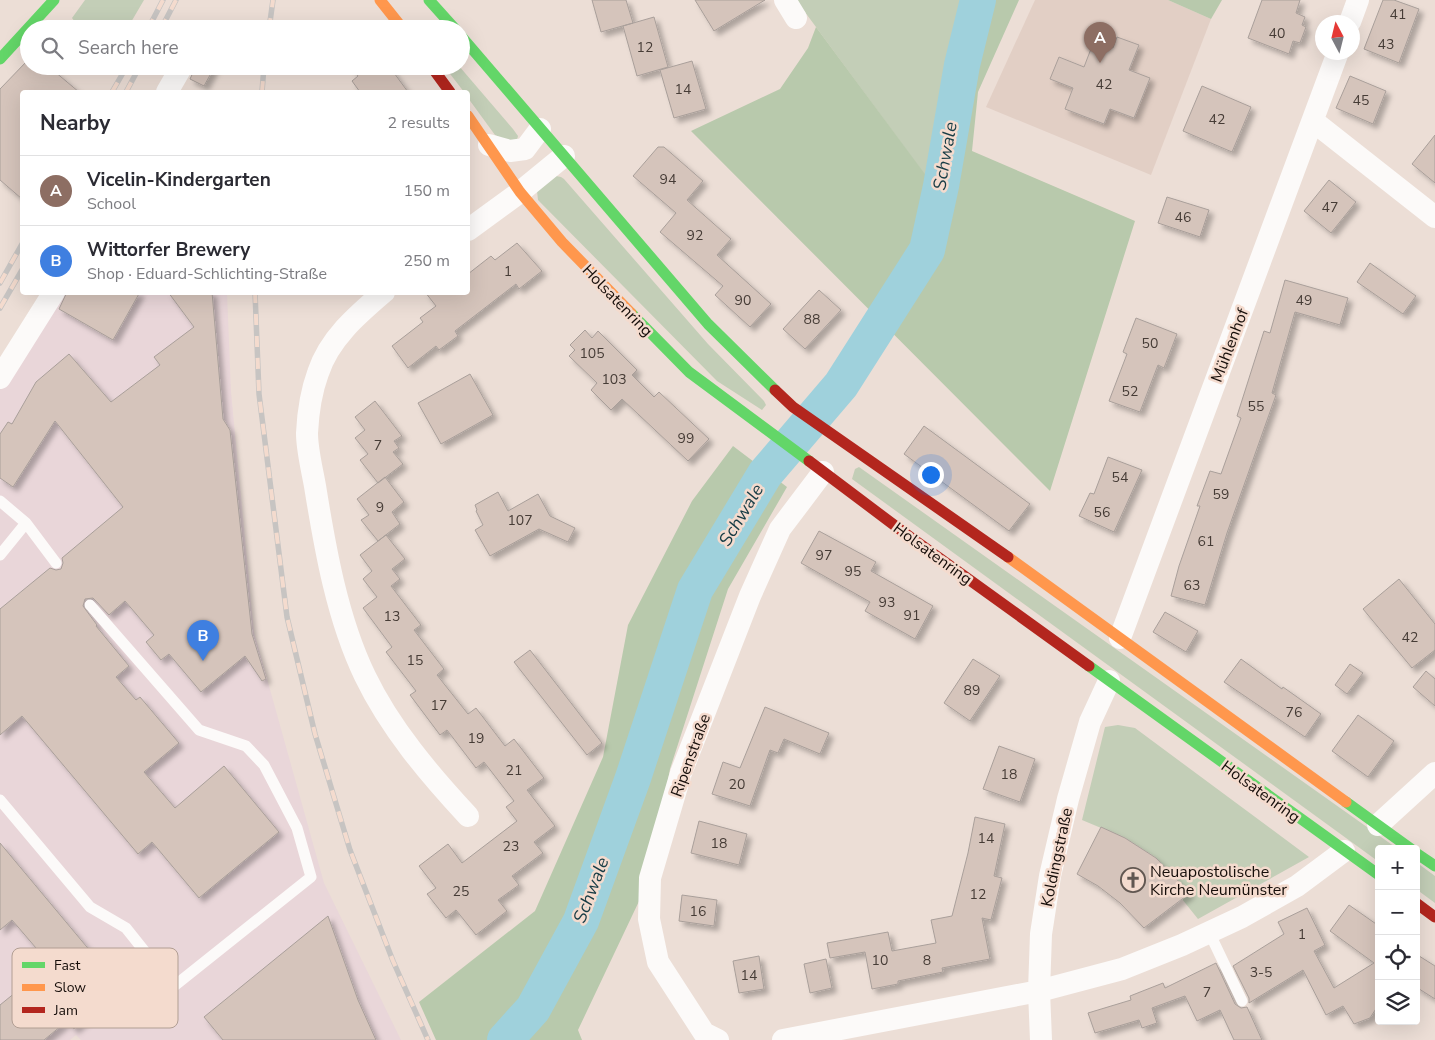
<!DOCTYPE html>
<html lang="en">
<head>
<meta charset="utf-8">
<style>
	:root { --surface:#fff; --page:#f7f7f7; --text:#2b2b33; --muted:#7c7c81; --line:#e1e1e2; --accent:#0f766e }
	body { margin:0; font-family:"Nunito Sans",sans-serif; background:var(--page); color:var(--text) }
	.controls { position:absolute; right:15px; bottom:15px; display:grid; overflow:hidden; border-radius:5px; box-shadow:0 5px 20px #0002 }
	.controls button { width:45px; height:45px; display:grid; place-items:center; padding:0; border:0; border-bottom:1px solid var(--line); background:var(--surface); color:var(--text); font:25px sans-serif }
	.compass { position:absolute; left:1315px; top:15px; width:45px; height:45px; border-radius:50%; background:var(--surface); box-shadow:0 5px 20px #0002; rotate:353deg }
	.you { position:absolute; left:930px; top:474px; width:18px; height:18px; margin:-12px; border:4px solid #fff; border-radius:50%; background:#1a73e8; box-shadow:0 0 0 8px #1a73e833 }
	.badge { display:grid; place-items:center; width:32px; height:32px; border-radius:50%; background:var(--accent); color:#fff; font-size:16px; font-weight:700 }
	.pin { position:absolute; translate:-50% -41px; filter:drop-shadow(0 1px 2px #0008) }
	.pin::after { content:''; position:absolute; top:26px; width:18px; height:15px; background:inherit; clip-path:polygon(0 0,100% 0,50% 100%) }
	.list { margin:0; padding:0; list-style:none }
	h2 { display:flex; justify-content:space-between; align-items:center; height:65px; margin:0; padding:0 20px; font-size:21px }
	h2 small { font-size:16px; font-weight:400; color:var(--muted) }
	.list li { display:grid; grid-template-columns:32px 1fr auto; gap:15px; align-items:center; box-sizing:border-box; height:70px; padding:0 20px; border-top:1px solid var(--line) }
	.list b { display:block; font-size:19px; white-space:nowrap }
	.list p { margin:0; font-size:16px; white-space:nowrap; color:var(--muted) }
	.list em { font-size:16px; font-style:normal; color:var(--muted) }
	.icon { flex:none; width:28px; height:28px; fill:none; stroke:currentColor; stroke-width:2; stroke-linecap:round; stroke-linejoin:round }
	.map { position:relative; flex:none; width:1435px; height:1040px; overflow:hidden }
	.search { position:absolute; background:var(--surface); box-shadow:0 5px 20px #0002; left:20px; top:20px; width:450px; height:55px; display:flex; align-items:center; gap:12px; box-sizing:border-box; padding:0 18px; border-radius:28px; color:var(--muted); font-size:19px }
	.panel { position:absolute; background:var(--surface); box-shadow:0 5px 20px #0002; left:20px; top:90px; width:450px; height:205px; border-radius:5px }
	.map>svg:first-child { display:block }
</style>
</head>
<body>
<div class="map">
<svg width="1435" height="1040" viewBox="0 0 1435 1040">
	<defs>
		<filter id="shadow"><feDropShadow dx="4.5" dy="4.5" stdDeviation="2.5" flood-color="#0004"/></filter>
	</defs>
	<rect width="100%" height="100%" fill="#ecded6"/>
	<!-- industrial -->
	<path fill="#e9d6d9" d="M54 293H227L231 392 254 632 324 883 401 1040H81L76 1035 70 1040H0V378Z"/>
	<!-- education -->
	<path fill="#e2cfc5" d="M1035 0H1168L1211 19 1151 175 986 107Z"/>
	<!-- green -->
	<path fill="#c3ceb7" d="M85 0H144L127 29H80L72 18Z
		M796 0H979L939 194 816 27Z
		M444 66H459L513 129 518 136 517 140H506L495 135 468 98V92H464Z
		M556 176 561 177 564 179 708 344 764 401 766 405 762 410 717 381 538 200 537 191Z
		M859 467 1398 849H1379V862L852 479 855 469Z
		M1118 725 1135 728 1309 857 1198 919 1182 899 1189 892 1156 858 1125 838 1082 820 1105 727Z
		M1416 862 1435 876V903L1416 889Z"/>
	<!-- forest -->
	<path fill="#b8c9ac" d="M979 0H1019L978 92 972 151 1135 221 1050 491 691 131 780 89 808 48 816 27 939 193Z
		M1168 0H1222L1211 19Z
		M733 446 787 487 728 589 670 769 650 878 578 1030 582 1040H436L419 1002 535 911 603 757 628 625 692 501Z"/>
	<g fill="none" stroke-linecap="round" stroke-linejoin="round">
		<!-- river -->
		<path stroke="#9fd1dc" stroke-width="36" d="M505 1040 533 1009 581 921 633 778 695 590 765 474 841 385 927 250 941 186 962 65 978 0"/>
	</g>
	<!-- building -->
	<path fill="#d5c4bb" stroke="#a99f9a" filter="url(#shadow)" d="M592 0H626L633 23 601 32Z
		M695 0H765L714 31Z
		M1262 0H1300L1296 13 1305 17 1302 25 1306 27 1300 43 1293 41 1289 54 1248 38Z
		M1383 0H1394L1419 9 1399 63 1364 49Z
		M654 17 668 67 637 76 623 26Z
		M1117 37 1139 45 1129 70 1150 78 1134 118 1110 109 1104 124 1065 109 1073 88 1050 79 1059 57 1084 67 1094 41 1113 48Z
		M27 61 29 66H48L79 92H22V199L0 180V89Z
		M692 61 706 109 674 118 660 70Z
		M196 66H215L204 86 190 79Z
		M350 66H389L408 92H360L352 81 358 76Z
		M1350 76 1386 91 1373 124 1336 108Z
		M1202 86 1251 107 1232 152 1183 131Z
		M1435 135V183L1412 164Z
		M658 147H664L703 181 687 200 731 239 717 255 771 304 750 327 715 295 723 286 660 232 676 213 633 176Z
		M1329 180 1356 202 1331 233 1304 211Z
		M1167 197 1209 210 1200 237 1158 223Z
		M517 243 542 271 519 289 516 284 455 331 458 336 439 350 436 346 408 368 392 346 423 322 420 318 436 306 425 292H468V274L491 256 495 260Z
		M1370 263 1416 296 1403 314 1357 282Z
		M1285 280 1348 298 1340 325 1295 312 1272 393 1276 395 1227 533 1205 605 1171 596 1179 566 1200 506H1197L1210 471 1221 474 1241 418 1237 416 1264 331 1270 333Z
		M819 290 841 310 805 349 783 329Z
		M67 292H140L113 340 59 309Z
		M168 292H212L223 419 230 430 252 634 266 679 262 681 245 656 201 692 169 654 161 660 146 642 154 635 125 601 109 615 93 598 85 599 83 606 97 625 96 626 129 666 116 677 136 700 140 697 179 743 144 772 175 808 224 766 279 832 199 898 152 842 138 854 22 716 0 735V609L50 568 56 570 61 569 63 563 62 558 123 507 55 421 13 487 0 478V434L8 422 12 424 36 382 69 354 111 402 160 365 154 357 194 327Z
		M1136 318 1177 334 1164 368 1158 365 1140 412 1109 401 1127 354 1123 352Z
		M585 330 592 338 598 331 637 370 632 375 654 397 659 392 709 439 688 461 622 399 611 410 591 390 597 383 569 356 575 350 570 345Z
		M470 374 493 415 441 444 418 403Z
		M375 401 402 436 394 441 399 448 393 452 403 464 378 483 360 460 368 454 355 438 365 430 355 417Z
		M924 426 1030 504 1009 531 904 454Z
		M1108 457 1142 470 1114 532 1079 516 1090 493 1094 494Z
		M385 477 404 502 392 512 400 524 378 541 361 520 369 515 357 499Z
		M498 492 508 511 538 494 550 516 575 528 568 542 539 529 490 556 475 530 483 525 476 511 477 510 475 505Z
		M819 531 876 562 871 571 933 606 915 639 865 611 870 602 801 563Z
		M386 535 405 559 392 569 400 579 391 586 421 625 414 630 444 669 437 675 468 714 476 708 505 746 514 739 544 778 527 790 555 826 534 842 543 853 512 876 519 885 498 900 507 911 476 935 456 910 446 918 427 894 436 888 419 866 448 844 462 863 517 821 506 807 514 801 484 762 476 768 447 730 440 735 410 695 416 691 386 652 392 647 363 608 377 597 363 579 372 571 360 555Z
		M1399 579 1435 624V650L1412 668 1363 609Z
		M1165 612 1198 631 1186 652 1153 632Z
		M530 650 602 743 587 755 514 662Z
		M973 659 1000 676 970 721 944 703Z
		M1241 659 1282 689 1283 687 1321 714 1305 737 1224 682Z
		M1350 664 1363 673 1347 694 1335 685Z
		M1426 671 1435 679V706L1413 687Z
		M765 707 829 733 820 754 784 739 778 753 770 750 750 806 712 794 723 762 740 768Z
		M1358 715 1394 741 1368 777 1332 751Z
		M999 746 1035 759 1020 802 983 789Z
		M975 817 1005 824 994 876 1002 878 991 920 982 918 990 959 942 968 943 972 898 981V984L872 989 865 952 830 958 827 943 888 932 892 951 936 943 931 920 952 916 968 853Z
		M699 821 747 834 739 865 691 853Z
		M1101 827 1125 838 1156 858 1190 893 1144 928 1120 903 1098 886 1077 874Z
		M0 843 122 989 74 1029 67 1021 44 1040H0V1005L32 979 18 963 36 948 12 920 0 930Z
		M682 895 717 900 714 926 679 921Z
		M1349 905 1379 926V1004L1370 1018 1354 1024 1343 1006 1326 1015 1303 970 1249 1003V998L1233 966 1284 934 1278 922 1307 908 1325 945 1314 951 1334 988 1374 963 1330 931Z
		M328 916 358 1000 376 1040H223L204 1017Z
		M1416 954 1435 966V999L1416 987Z
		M759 956 764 989 739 993 733 961Z
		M826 959 832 988 810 993 804 964Z
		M1216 963 1235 1004 1241 1008 1247 1007 1262 1040H1234L1220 1010 1197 1021 1185 996 1152 1008 1157 1023 1142 1028 1139 1020 1095 1033 1088 1013 1131 1000 1130 996 1163 983 1165 988Z"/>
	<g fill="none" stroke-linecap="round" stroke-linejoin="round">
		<!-- lane -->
		<path stroke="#fcfaf9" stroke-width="11" d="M0 501 26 523 56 563
			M0 555 26 523
			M0 800 90 907 126 928 173 987 311 877 297 828 264 765 246 746 199 730 90 605
			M1209 932 1242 1001"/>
		<!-- street -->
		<path stroke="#fcfaf9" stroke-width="22" d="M785 0 796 18
			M1350 22 1358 0
			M167 92 182 66
			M1313 121 1435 217
			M489 145 510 151 525 149 540 129
			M468 230 520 192 564 156
			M384 292C357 315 329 339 318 373 311 392 308 413 307 433 307 450 312 469 315 486 325 548 337 618 365 676 390 728 429 774 468 816
			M0 378 54 292
			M1120 638 1338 52
			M1378 825 1435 773
			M718 1040 704 1033 658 962 649 919 650 878 681 773 750 596 780 529 823 472
			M783 1040 1039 991 1122 969 1182 945 1242 917 1297 886 1344 851
			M1041 1040 1039 991 1041 934 1050 876 1068 799 1090 722 1109 681"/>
		<!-- fast -->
		<path stroke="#63d668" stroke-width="11" d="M429 0 455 29
			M461 36 708 324 775 390
			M0 59 54 0
			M631 313 689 372 809 461
			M1089 666 1379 875
			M1346 802 1411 849
			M1416 853 1435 866"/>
		<!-- slow -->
		<path stroke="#ff974d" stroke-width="11" d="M380 0 403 29
			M468 116 520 192 562 242 631 313
			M1008 557 1346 802"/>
		<!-- jam -->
		<path stroke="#b3261e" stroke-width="11" d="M431 66 450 92
			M775 390 793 407 1008 557
			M809 461 910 537 1089 666
			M1416 903 1435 917"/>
		<defs>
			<path id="rail" d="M148 29 163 0
				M161 29 176 0
				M269 29 273 0
				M112 92 127 66
				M126 92 140 66
				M262 92 264 66
				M0 283 22 244
				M255 292 259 394 287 617 315 734 350 850 393 961 428 1040
				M0 308 22 270"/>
		</defs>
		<!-- rail casing -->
		<use href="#rail" stroke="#c7c4c2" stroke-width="5.5"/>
		<!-- rail -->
		<use href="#rail" stroke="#f4dbce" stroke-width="4" stroke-dasharray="11" stroke-linecap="butt"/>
	</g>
	<!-- icons -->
	<defs>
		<symbol id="church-ring" viewBox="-11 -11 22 22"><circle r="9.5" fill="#f4dbce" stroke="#615751" stroke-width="1.5"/><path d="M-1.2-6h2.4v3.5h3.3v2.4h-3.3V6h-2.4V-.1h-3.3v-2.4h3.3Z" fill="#615751"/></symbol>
	</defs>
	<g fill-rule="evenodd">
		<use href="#church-ring" x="1119" y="866" width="28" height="28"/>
	</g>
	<g text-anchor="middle" stroke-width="5" stroke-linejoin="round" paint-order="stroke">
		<!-- number labels -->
		<g font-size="14" fill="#463c36">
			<text x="1398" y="19">41</text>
			<text x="1277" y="38">40</text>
			<text x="1386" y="49">43</text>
			<text x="645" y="52">12</text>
			<text x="1104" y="89">42</text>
			<text x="683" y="94">14</text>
			<text x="1361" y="105">45</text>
			<text x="1217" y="124">42</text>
			<text x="668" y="184">94</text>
			<text x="1330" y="212">47</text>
			<text x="1183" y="222">46</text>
			<text x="695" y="240">92</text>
			<text x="508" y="276">1</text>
			<text x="743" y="305">90</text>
			<text x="1304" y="305">49</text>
			<text x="812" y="324">88</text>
			<text x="1150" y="348">50</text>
			<text x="592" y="358">105</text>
			<text x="614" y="384">103</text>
			<text x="1130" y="396">52</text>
			<text x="1256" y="411">55</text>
			<text x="686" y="443">99</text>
			<text x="378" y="450">7</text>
			<text x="1120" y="482">54</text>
			<text x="1221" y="499">59</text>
			<text x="380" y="512">9</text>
			<text x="1102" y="517">56</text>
			<text x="520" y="525">107</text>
			<text x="1206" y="546">61</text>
			<text x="824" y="560">97</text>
			<text x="853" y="576">95</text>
			<text x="1192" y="590">63</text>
			<text x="887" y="607">93</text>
			<text x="912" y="620">91</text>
			<text x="392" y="621">13</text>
			<text x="1410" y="642">42</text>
			<text x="415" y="665">15</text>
			<text x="972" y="695">89</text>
			<text x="439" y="710">17</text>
			<text x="1294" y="717">76</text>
			<text x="476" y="743">19</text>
			<text x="514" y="775">21</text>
			<text x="1009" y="779">18</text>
			<text x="737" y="789">20</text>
			<text x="986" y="843">14</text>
			<text x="719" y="848">18</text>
			<text x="511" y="851">23</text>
			<text x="461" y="896">25</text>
			<text x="978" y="899">12</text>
			<text x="698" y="916">16</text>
			<text x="1302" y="939">1</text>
			<text x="880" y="965">10</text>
			<text x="927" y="965">8</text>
			<text x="1261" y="977">3-5</text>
			<text x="749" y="980">14</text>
			<text x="1207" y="997">7</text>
		</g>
		<!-- street labels -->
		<g font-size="16" fill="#160e0a" stroke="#f4dbce">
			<text transform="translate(618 300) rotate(46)" y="6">Holsatenring</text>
			<text transform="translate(1229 345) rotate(-69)" y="6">Mühlenhof</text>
			<text transform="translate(933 553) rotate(36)" y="6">Holsatenring</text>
			<text transform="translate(690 755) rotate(-70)" y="6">Ripenstraße</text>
			<text transform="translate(1261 791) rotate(36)" y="6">Holsatenring</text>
			<text transform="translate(1056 857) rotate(-78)" y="6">Koldingstraße</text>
		</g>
		<!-- poi labels -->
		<g font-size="16" fill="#160e0a" stroke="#f4dbce" text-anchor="start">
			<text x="1150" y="877">Neuapostolische<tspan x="1150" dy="18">Kirche Neumünster</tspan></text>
		</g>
		<!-- water labels -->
		<g font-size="18" font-style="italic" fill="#173c45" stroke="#f4dbce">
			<text transform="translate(945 156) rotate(-80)" y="6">Schwale</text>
			<text transform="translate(741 515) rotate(-59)" y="6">Schwale</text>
			<text transform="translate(591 890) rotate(-69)" y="6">Schwale</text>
		</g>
	</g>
	<!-- legend -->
	<rect x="12" y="948" width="166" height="80" rx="8" fill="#f4dbce" stroke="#b19e93" stroke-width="1"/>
	<rect x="22" y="962" width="23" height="6" fill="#63d668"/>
	<rect x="22" y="984" width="23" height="7" fill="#ff974d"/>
	<rect x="22" y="1007" width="23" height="6" fill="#b3261e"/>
	<g font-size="14" fill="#160e0a">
		<text x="54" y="970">Fast</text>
		<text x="54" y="992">Slow</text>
		<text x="54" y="1015">Jam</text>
	</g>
</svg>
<div class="controls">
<button>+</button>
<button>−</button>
<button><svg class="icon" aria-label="locate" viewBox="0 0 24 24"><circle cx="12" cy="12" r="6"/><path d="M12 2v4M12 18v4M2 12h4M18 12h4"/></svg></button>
<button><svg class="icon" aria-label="layers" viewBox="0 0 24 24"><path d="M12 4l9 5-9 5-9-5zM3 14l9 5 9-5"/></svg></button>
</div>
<svg class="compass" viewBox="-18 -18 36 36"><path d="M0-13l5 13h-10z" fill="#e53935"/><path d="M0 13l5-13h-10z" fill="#7c7c81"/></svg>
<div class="you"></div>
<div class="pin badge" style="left:1100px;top:63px;background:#8d6e63">A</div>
<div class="pin badge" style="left:203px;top:661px;background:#3f7fe0">B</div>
<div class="search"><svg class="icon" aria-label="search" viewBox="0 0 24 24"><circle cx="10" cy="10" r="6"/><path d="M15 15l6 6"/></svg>Search here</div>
<section class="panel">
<h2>Nearby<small>2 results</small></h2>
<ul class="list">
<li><span class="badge" style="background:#8d6e63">A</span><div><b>Vicelin-Kindergarten</b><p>School</p></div><em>150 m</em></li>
<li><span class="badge" style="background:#3f7fe0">B</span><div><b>Wittorfer Brewery</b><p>Shop · Eduard-Schlichting-Straße</p></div><em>250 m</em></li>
</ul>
</section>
</div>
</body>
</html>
